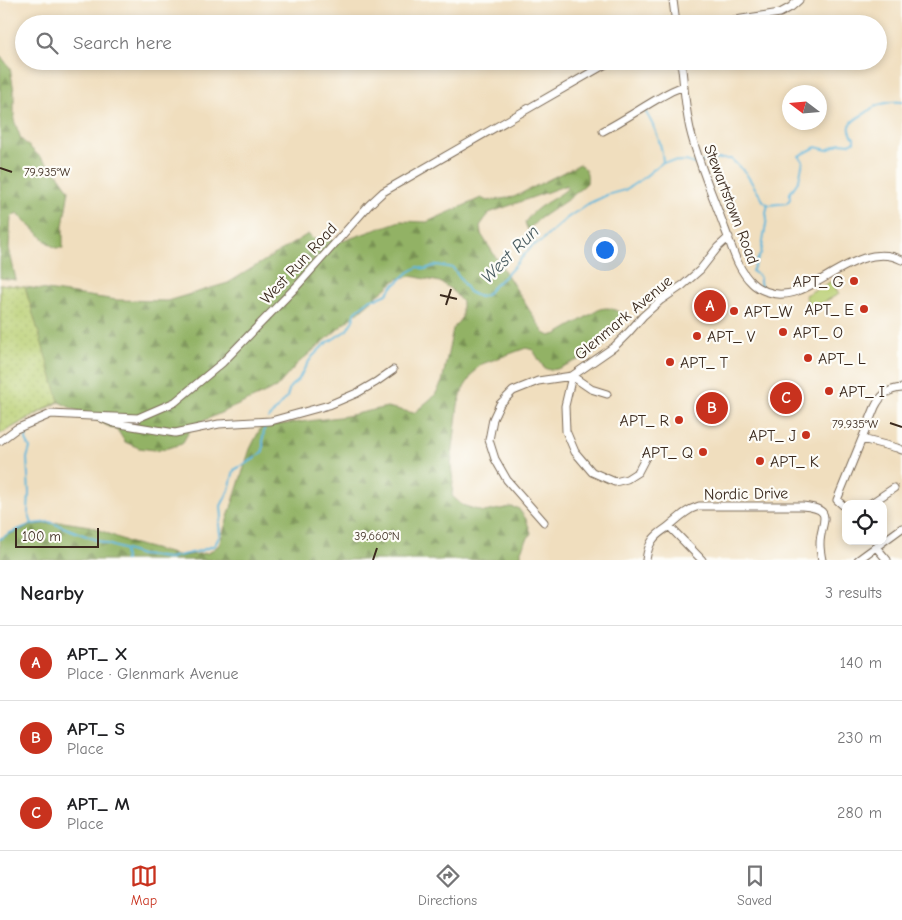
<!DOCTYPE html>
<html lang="en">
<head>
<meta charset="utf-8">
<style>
	:root { --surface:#fff; --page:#f2f2f2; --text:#202124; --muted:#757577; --line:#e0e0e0; --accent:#c8321e }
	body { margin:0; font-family:"Comic Neue",sans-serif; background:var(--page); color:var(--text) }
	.controls { position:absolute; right:15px; bottom:15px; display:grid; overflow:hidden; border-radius:10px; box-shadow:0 2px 8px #0003 }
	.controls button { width:45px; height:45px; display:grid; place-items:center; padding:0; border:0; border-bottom:1px solid var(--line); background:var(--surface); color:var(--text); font:25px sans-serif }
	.compass { position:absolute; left:782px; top:85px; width:45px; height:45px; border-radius:50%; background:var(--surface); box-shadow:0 2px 8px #0003; rotate:286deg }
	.scale { position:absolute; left:15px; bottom:12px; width:84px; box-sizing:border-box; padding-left:5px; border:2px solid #3b2a1e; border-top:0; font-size:14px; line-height:18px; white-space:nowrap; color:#3b2a1e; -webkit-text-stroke:4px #fdfcf7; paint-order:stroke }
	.you { position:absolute; left:604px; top:249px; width:18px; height:18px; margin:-12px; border:4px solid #fff; border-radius:50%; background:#1a73e8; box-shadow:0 0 0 8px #1a73e833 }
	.badge { display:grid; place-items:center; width:32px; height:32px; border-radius:50%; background:var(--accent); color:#fff; font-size:16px; font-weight:700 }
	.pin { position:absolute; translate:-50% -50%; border:2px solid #fff; box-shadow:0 1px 5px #0006 }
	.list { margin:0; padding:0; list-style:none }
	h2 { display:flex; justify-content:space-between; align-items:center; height:65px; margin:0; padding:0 20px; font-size:21px }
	h2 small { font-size:16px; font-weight:400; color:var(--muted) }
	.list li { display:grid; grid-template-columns:32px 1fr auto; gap:15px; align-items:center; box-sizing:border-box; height:75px; padding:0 20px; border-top:1px solid var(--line) }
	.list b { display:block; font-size:19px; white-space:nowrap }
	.list p { margin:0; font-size:16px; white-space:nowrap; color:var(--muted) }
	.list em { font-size:16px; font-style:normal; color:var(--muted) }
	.icon { flex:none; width:28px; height:28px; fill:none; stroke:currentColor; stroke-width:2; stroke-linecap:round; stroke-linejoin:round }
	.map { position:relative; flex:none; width:902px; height:560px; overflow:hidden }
	.search { position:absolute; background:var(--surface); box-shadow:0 2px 8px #0003; left:15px; right:15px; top:15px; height:55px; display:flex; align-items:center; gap:12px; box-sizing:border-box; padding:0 18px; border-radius:28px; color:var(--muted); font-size:19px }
	.sheet { height:290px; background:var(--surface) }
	nav { display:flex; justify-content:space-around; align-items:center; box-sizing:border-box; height:70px; border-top:1px solid var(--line); background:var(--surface); font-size:14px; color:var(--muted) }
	nav a { display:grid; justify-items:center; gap:2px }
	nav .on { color:var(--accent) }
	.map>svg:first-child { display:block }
</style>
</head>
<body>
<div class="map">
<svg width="902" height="560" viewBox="0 0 902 560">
	<defs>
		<pattern id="forest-firs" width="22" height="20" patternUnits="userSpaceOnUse" patternTransform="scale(1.25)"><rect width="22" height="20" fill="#92b265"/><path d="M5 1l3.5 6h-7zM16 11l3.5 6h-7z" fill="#789153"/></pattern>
		<pattern id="park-dots" width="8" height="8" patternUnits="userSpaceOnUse" patternTransform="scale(1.25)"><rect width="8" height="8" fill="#b9cf73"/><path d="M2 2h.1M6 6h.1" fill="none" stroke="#a0b263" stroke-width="1.8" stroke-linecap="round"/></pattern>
	</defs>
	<rect width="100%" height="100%" fill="#fdfcf7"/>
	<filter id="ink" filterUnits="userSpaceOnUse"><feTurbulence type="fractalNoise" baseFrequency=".02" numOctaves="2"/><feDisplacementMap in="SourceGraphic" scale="10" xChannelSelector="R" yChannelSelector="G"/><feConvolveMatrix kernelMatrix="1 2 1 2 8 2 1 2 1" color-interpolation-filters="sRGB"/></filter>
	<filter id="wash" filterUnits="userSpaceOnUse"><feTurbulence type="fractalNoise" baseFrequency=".0096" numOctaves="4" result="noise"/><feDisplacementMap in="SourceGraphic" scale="20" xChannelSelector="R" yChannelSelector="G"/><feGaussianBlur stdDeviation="1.12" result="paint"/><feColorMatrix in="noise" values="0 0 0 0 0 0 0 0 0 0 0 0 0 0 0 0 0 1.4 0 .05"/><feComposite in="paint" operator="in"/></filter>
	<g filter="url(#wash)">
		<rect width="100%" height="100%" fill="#f0debe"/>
		<!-- forest -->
		<path fill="url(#forest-firs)" stroke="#666e42" d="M0 55 10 68 14 91V120L21 139 57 173 69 190 63 226V248H56L49 244 17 213 11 217 9 248 16 280 0 278Z
			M580 164C587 170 588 173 587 183L570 198 539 219 528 230 525 223C534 206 553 201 567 189V185L489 213 480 226 481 234 544 333 550 336 557 334 600 309C608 307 613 308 620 313L619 327 605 345 592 354 557 369 550 370 544 368 533 350 526 348 482 364 476 369 463 389 458 405 451 466 453 481 452 496 462 505 484 512 511 507 518 508 526 519 531 533 521 550V556L528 560H0V538L34 525 63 522 90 526 131 543 181 556 208 553 219 545 250 449 261 427 347 416 387 407 414 413 435 395 442 382 453 329 462 317V302L452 290 440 282 411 276 397 279 297 364 276 388 192 426 182 444 168 448 154 450 139 448 125 442 118 431 59 402 0 434V284L25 287 117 300 167 301 228 283 308 234 313 239 343 241 400 221 427 222 481 198 487 201 514 197Z"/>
		<!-- park -->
		<path fill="url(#park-dots)" stroke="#7a7c48" d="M0 284 25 287 59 401 0 434Z"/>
		<!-- pitch -->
		<path fill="#b9cf73" stroke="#7a7c48" d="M832 281 839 294 811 309 805 295Z"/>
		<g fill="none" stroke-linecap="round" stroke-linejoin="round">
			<!-- stream -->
			<path stroke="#5fb7dc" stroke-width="2" d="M645 111C655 127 662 143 663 162
				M701 162 719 159H731L745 172 764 202 769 205 787 203 790 199V193L799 180 803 161 799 156 816 147 827 150 841 143 849 144 854 142V138C844 125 853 120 864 114 868 112 871 108 874 107 883 103 893 101 902 102
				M761 287 760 282V278L758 275 752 271 761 253 767 218 766 213 768 204
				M269 418 287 397 290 387 299 379 304 369 312 357 324 345 347 330 353 320 356 311 371 299H376L387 294 392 287 409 272 418 267 425 269 437 265 453 268 469 292 480 297 486 295 493 287 511 270 532 246 540 242 567 218 588 204 607 195 625 190 642 179 663 162 686 161 694 164 697 163
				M27 429 26 440 30 448 27 458 29 493 28 512 32 524
				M0 539 10 533 32 524 50 522 104 543 141 555 169 558 200 551 215 545 220 535 219 523 222 517 221 506 229 490 234 470 254 459 263 451V437L265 424
				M124 550 125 560"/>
		</g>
	</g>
	<g filter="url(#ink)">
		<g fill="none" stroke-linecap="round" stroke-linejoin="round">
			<defs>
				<path id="minor" d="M673 0 676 24
					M710 24 780 13 791 7 799 0
					M681 61C684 84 685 107 690 129 698 163 713 196 725 229 732 247 737 269 752 283 759 290 773 295 783 294 794 294 805 288 815 283 841 269 872 245 902 260
					M603 131C622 121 640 109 659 98 667 93 675 89 684 86
					M101 418 114 423 175 433 219 424 271 421 329 405 357 393 376 382 393 370
					M862 439 897 448 902 450
					M0 441 16 429 51 414 90 416 138 418 175 402 222 363 297 286 369 205 383 192 611 61
					M648 453 638 472 627 479 615 482 592 472 575 452 566 431 565 406 572 376 614 347 628 333 643 316 661 300 683 285 700 270 718 247 729 237
					M870 504 894 488
					M846 508 837 500 875 407C881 395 888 389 902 388
					M544 522 507 480 495 459 489 440 493 419 500 404 513 391 538 381 572 376 591 389 607 394
					M669 526 702 560
					M876 547 887 560
					M646 560C647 553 648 547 652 541 656 534 663 531 669 526 679 518 686 510 699 506H802C837 509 820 522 820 544 820 549 821 555 822 560
					M858 560 902 528"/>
			</defs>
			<!-- minor casing -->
			<use href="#minor" stroke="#7a6956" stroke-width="9"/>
			<!-- minor -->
			<use href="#minor" stroke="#fff" stroke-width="7"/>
		</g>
	</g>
	<!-- ticks -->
	<path fill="none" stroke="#3b2a1e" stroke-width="2" d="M0 168 12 172M440 295 457 299M446 305 451 289M890 423 902 427M373 560 377 548"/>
	<!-- markers -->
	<g fill="#c8321e" stroke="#fdfcf7" stroke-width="2">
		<circle cx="854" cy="281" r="5"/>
		<circle cx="864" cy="309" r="5"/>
		<circle cx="734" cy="311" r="5"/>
		<circle cx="783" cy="332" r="5"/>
		<circle cx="697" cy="336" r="5"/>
		<circle cx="808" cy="358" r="5"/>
		<circle cx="670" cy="362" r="5"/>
		<circle cx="829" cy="391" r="5"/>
		<circle cx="679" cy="420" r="5"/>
		<circle cx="806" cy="435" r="5"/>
		<circle cx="703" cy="452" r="5"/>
		<circle cx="760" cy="461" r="5"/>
	</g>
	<g text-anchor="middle" stroke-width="4.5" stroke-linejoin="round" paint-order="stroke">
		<!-- street labels -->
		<g font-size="16" fill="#3b2a1e" stroke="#fdfcf7">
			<text transform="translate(732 204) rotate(69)" y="6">Stewartstown Road</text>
			<text transform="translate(298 263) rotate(-47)" y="6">West Run Road</text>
			<text transform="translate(623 317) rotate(-40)" y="6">Glenmark Avenue</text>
			<text transform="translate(746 493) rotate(-1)" y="6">Nordic Drive</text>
		</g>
		<!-- poi labels -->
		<g font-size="16" fill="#3b2a1e" stroke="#fdfcf7" text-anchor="start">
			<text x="844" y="287" text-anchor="end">APT_ G</text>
			<text x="854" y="315" text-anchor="end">APT_ E</text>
			<text x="744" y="317">APT_W</text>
			<text x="793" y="338">APT_ O</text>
			<text x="707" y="342">APT_ V</text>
			<text x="818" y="364">APT_ L</text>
			<text x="680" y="368">APT_ T</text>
			<text x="839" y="397">APT_ I</text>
			<text x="669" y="426" text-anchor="end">APT_ R</text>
			<text x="796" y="441" text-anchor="end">APT_ J</text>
			<text x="693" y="458" text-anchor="end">APT_ Q</text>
			<text x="770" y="467">APT_ K</text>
		</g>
		<!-- water labels -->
		<g font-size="18" font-style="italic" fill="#485b60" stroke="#fdfcf7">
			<text transform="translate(510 254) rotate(-45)" y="6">West Run</text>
		</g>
	</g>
	<g font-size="12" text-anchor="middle" fill="#3b2a1e" stroke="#fdfcf7" stroke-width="4.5" stroke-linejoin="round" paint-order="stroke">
		<text x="47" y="176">79.935°W</text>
		<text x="855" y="428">79.935°W</text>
		<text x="377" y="540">39.660°N</text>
	</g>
</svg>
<div class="controls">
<button><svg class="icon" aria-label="locate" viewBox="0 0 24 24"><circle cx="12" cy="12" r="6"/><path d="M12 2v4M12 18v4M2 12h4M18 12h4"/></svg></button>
</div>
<svg class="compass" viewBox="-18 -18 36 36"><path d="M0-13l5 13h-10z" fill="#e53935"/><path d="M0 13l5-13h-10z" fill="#757577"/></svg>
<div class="scale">100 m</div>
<div class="you"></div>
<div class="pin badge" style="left:710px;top:306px">A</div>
<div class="pin badge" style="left:712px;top:408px">B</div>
<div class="pin badge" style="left:786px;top:398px">C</div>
<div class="search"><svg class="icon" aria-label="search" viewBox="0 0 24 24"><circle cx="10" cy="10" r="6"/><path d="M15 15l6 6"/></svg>Search here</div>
</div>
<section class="sheet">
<h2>Nearby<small>3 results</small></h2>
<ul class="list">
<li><span class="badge">A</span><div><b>APT_ X</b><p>Place · Glenmark Avenue</p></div><em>140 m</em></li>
<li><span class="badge">B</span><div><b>APT_ S</b><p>Place</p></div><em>230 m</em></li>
<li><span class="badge">C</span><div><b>APT_ M</b><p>Place</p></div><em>280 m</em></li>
</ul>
</section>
<nav>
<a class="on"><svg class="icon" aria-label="map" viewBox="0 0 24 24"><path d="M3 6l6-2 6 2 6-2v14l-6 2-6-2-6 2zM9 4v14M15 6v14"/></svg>Map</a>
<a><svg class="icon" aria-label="directions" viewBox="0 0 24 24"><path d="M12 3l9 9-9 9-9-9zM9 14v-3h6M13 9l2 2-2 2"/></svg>Directions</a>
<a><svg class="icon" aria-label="saved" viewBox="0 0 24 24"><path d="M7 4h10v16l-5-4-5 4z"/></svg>Saved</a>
</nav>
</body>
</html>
